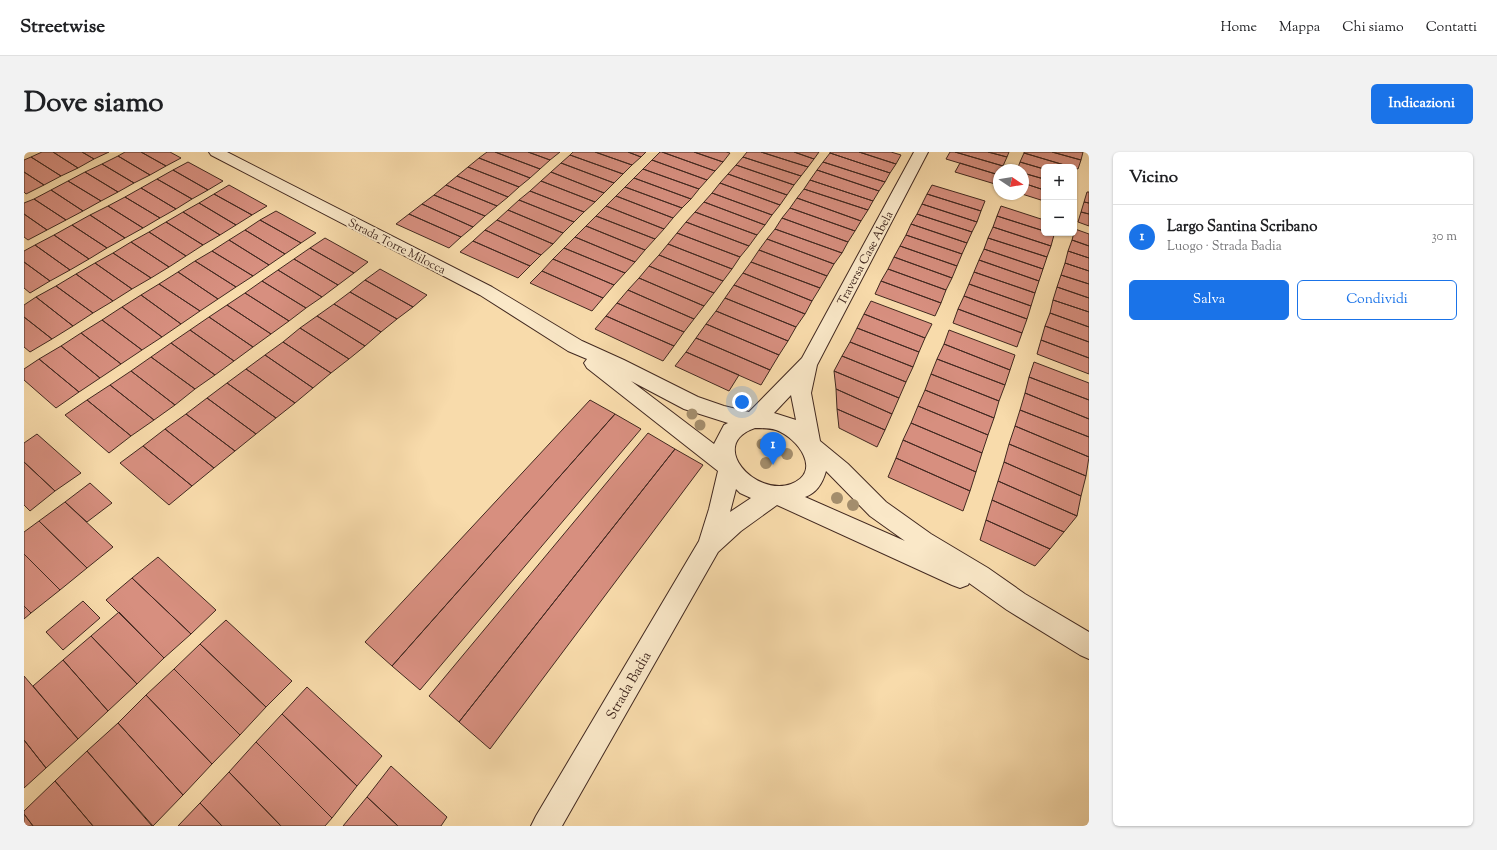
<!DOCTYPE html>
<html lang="it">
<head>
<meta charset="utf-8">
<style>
	:root { --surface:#fff; --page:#f2f2f2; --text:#202124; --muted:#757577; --line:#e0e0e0; --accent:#1a73e8 }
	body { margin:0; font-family:"Sorts Mill Goudy",serif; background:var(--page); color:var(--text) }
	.controls { position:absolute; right:12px; top:12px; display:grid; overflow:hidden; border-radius:6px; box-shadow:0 1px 3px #0004 }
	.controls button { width:36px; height:36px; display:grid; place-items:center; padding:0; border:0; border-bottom:1px solid var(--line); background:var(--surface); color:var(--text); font:20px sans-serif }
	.compass { position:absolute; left:969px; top:12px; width:36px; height:36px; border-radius:50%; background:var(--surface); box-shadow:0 1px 3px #0004; rotate:102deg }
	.you { position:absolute; left:718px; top:250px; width:14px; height:14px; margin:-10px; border:3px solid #fff; border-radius:50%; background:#1a73e8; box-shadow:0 0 0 6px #1a73e833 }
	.badge { display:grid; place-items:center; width:26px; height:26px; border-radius:50%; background:var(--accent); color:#fff; font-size:13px; font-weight:700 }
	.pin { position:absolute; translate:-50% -33px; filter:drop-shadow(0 1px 2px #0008) }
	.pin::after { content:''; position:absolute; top:21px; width:14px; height:12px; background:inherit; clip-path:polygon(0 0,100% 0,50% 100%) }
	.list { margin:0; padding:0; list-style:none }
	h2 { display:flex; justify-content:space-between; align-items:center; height:52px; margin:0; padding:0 16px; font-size:17px }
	h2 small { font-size:13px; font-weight:400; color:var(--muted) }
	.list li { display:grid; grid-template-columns:26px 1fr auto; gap:12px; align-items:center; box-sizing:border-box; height:64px; padding:0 16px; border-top:1px solid var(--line) }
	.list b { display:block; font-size:15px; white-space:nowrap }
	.list p { margin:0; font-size:13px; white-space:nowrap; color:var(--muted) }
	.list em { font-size:13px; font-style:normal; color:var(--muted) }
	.actions { display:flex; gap:8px; padding:12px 16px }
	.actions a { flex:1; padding:9px 0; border:1px solid var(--accent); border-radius:6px; text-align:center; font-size:14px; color:var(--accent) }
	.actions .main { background:var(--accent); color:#fff }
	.map { position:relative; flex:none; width:1065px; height:674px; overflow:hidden; border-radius:6px }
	header { display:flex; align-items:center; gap:24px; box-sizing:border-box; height:56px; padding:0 20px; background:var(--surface); border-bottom:1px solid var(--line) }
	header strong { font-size:19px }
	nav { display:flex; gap:22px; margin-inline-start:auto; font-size:14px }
	.intro { display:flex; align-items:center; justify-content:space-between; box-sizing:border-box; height:96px; padding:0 24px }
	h1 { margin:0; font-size:28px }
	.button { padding:10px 18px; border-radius:6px; background:var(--accent); color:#fff; font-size:14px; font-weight:700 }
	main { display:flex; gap:24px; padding:0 24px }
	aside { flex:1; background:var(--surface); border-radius:6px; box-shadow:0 1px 3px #0004 }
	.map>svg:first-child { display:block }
</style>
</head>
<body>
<header>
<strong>Streetwise</strong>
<nav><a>Home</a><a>Mappa</a><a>Chi siamo</a><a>Contatti</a></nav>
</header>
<div class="intro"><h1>Dove siamo</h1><a class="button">Indicazioni</a></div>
<main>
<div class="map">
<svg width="1065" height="674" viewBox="0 0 1065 674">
	<rect width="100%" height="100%" fill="#f8dbab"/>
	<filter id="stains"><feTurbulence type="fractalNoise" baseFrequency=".005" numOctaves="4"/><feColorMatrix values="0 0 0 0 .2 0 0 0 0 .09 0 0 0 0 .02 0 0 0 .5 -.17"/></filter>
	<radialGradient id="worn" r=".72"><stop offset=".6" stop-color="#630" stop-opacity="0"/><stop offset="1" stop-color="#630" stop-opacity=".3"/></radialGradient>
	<!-- building -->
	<path fill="#d78f7f" stroke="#422920" d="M18 0H29L54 16 37 24 7 5Z
		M29 0H58L70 7 54 16Z
		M58 0H85L70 7Z
		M101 0H117L142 14 126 23 94 4Z
		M117 0H146L157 6 142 14Z
		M463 0H471L516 17 506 26 455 6Z
		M471 0H504L526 8 516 17Z
		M504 0H536L526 8Z
		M549 0H571L608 13 599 22 546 3Z
		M571 0H604L617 5 608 13Z
		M604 0H622L617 5Z
		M636 0H638L691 19 683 28 628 8Z
		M638 0H670L699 10 691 19Z
		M670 0H702L706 1 699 10Z
		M723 0H737L784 15 777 24 719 5Z
		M737 0H770L790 7 784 15Z
		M770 0H795L790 7Z
		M806 0H835L872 12 866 21 806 1Z
		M835 0H867L877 3 872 12Z
		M926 0H931L979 14 977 18H975V23L922 7Z
		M931 0H964L983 5 979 14Z
		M964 0H985L983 5Z
		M1000 0H1028L1057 8 1054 17 1000 1Z
		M1028 0H1059L1057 8Z
		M806 1 866 21 861 30 799 10Z
		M1000 1 1047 15H1020V17L996 10Z
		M546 3 599 22 590 31 537 11Z
		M94 4 126 23 110 31 78 12Z
		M7 5 37 24 20 33 0 20V8Z
		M719 5 777 24 770 33 712 13Z
		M455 6 506 26 495 35 444 15Z
		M628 8 683 28 675 37 619 17Z
		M164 10 199 29 184 38 149 18Z
		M799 10 861 30 855 39 793 18Z
		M996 10 1020 17V27L999 21V18H993Z
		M537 11 590 31 580 41 527 20Z
		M936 11 975 23 971 32 931 20Z
		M78 12 110 31 94 40 61 20Z
		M712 13 770 33 763 43 704 22Z
		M444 15 495 35 484 45 433 24Z
		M619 17 675 37 667 47 610 26Z
		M149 18 184 38 168 47 133 27Z
		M793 18 855 39 849 49 786 28Z
		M0 20 20 33 2 42 0 40Z
		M61 20 94 40 77 49 44 29Z
		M527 20 580 41 571 50 517 29Z
		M999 21 1020 27V38L999 31Z
		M704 22 763 43 756 53 696 31Z
		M433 24 484 45 473 54 422 33Z
		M610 26 667 47 658 56 601 35Z
		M133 27 168 47 152 57 117 36Z
		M786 28 849 49 844 58 780 37Z
		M44 29 77 49 59 59 27 38Z
		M517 29 571 50 560 60 506 39Z
		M696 31 756 53 748 63 688 41Z
		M999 31 1020 38V49L998 42Z
		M205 33 243 54 228 63 190 42Z
		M422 33 473 54 461 64 410 43Z
		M908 33 961 49 957 59 903 42Z
		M601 35 658 56 649 66 592 44Z
		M117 36 152 57 136 66 101 45Z
		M780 37 844 58 837 69 773 46Z
		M27 38 59 59 42 68 10 47Z
		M506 39 560 60 550 70 495 48Z
		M1063 40H1065V51L1060 50Z
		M688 41 748 63 741 73 680 50Z
		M190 42 228 63 212 73 175 51Z
		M903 42 957 59 953 70 898 52Z
		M410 43 461 64 449 75 398 52Z
		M592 44 649 66 640 77 582 54Z
		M101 45 136 66 119 76 84 54Z
		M773 46 837 69 831 79 766 56Z
		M10 47 42 68 23 78 0 62V51Z
		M495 48 550 70 539 81 484 58Z
		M680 50 741 73 733 83 671 60Z
		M1060 50 1065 51V62L1057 60Z
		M175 51 212 73 196 83 159 60Z
		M398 52 449 75 437 85 385 62Z
		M898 52 953 70 948 80 893 62Z
		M84 54 119 76 101 86 66 63Z
		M582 54 640 77 631 87 572 64Z
		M977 54 1020 68V79L973 64Z
		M766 56 831 79 824 90 758 66Z
		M484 58 539 81 529 92 473 68Z
		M252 59 292 81 277 91 236 68Z
		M159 60 196 83 179 93 142 70Z
		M671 60 733 83 725 94 662 70Z
		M1057 60 1065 62V74L1054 70Z
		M0 62 23 78 4 88 0 85Z
		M385 62 437 85 425 96 372 72Z
		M893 62 948 80 943 91 887 72Z
		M66 63 101 86 83 96 48 73Z
		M572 64 631 87 621 98 562 74Z
		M973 64 1020 79V81L1030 83 1027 94 969 75Z
		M758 66 824 90 818 101 751 77Z
		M236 68 277 91 261 102 221 78Z
		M473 68 529 92 517 103 461 78Z
		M142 70 179 93 162 104 125 80Z
		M662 70 725 94 716 105 653 81Z
		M887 72 943 91 938 102 882 83Z
		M48 73 83 96 65 107 30 83Z
		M562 74 621 98 611 110 551 85Z
		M969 75 1027 94 1023 105 964 86Z
		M751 77 818 101 810 112 743 87Z
		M1051 77 1065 82V94L1048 88Z
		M221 78 261 102 245 113 205 88Z
		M461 78 517 103 506 114 449 89Z
		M125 80 162 104 145 115 107 90Z
		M653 81 716 105 708 117 644 92Z
		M30 83 65 107 46 118 11 93Z
		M882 83 938 102 933 114 876 94Z
		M551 85 611 110 601 121 540 96Z
		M301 86 344 110 330 121 286 96Z
		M964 86 1023 105 1019 117 960 97Z
		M743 87 810 112 803 124 735 98Z
		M205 88 245 113 229 124 188 99Z
		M1048 88 1065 94V106L1044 99Z
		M449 89 506 114 494 126 436 100Z
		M107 90 145 115 127 126 89 101Z
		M644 92 708 117 699 129 635 103Z
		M11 93 46 118 26 129 0 110V99Z
		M876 94 933 114 928 126 870 105Z
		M286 96 330 121 314 133 270 107Z
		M540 96 601 121 590 133 529 107Z
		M960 97 1019 117 1015 129 955 108Z
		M735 98 803 124 796 136 727 110Z
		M188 99 229 124 212 135 171 109Z
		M1044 99 1065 106V119L1041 111Z
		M89 101 127 126 108 137 71 111Z
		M635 103 699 129 690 141 625 114Z
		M870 105 928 126 922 138 864 117Z
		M270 107 314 133 298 145 254 118Z
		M529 107 590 133 579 146 518 119Z
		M955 108 1015 129 1011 141 950 120Z
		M171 109 212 135 194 147 154 120Z
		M0 110 26 129 6 141 0 136Z
		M727 110 796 136 788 149 719 121Z
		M71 111 108 137 89 149 52 122Z
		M1041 111 1065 119V132L1037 123Z
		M625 114 690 141 680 154 615 126Z
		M356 117 403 143 389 155 341 128Z
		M864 117 922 138 917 151 857 129Z
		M254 118 298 145 282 156 238 129Z
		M518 119 579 146 568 159 506 131Z
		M154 120 194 147 176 159 135 132Z
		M950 120 1011 141 1007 154 945 132Z
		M719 121 788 149 781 162 710 133Z
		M52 122 89 149 69 161 32 134Z
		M1037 123 1065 132V146L1033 135Z
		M615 126 680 154 670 167 604 138Z
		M341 128 389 155 373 167 326 140Z
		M238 129 282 156 265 169 221 141Z
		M857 129 917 151 911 164 851 142Z
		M135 132 176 159 157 172 117 143Z
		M945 132 1007 154 1003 167 940 144Z
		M710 133 781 162 772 175 701 146Z
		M32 134 69 161 49 174 12 145Z
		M1033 135 1065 146V160L1029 148Z
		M604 138 670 167 660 180 593 151Z
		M326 140 373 167 357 180 310 152Z
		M221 141 265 169 247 182 203 153Z
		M117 143 157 172 138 185 98 155Z
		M940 144 1003 167 998 181 934 157Z
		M12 145 49 174 28 187 0 165V153Z
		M701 146 772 175 764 189 692 159Z
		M1029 148 1065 160V175L1026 161Z
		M847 149 908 172 901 186 840 162Z
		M593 151 660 180 650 194 582 164Z
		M310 152 357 180 341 194 293 164Z
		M203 153 247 182 229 195 185 165Z
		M98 155 138 185 118 198 78 168Z
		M934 157 998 181 993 195 929 171Z
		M692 159 764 189 755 203 682 172Z
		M1026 161 1065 175V190L1021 174Z
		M840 162 901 186 895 200 833 176Z
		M293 164 341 194 325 207 276 176Z
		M582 164 650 194 639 209 571 177Z
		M0 165 28 187 6 200 0 195Z
		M185 165 229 195 210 209 166 178Z
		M78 168 118 198 97 212 57 181Z
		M682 172 755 203 746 218 672 186Z
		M1021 174 1065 190V206L1017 188Z
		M276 176 325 207 307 221 259 190Z
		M833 176 895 200 889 215 826 190Z
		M166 178 210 209 191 223 147 191Z
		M925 178 991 203 986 218 920 192Z
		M57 181 97 212 76 226 37 194Z
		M672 186 746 218 737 233 662 200Z
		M1017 188 1065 206V222L1013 202Z
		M259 190 307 221 289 236 241 203Z
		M826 190 889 215 882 230 818 204Z
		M147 191 191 223 171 237 127 205Z
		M920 192 986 218 981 233 913 207Z
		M37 194 76 226 55 240 15 207Z
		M662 200 715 223 705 239 651 214Z
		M241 203 289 236 271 251 222 217Z
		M818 204 882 230 875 246 810 219Z
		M127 205 171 237 151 253 107 219Z
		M15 207 55 240 32 256 0 228V217Z
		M913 207 981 233 975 249 907 222Z
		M1010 210 1065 231V248L1005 225Z
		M222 217 271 251 252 266 203 231Z
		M107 219 151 253 130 268 86 233Z
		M810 219 875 246 868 262 812 237Z
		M907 222 975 249 970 266 901 238Z
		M1005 225 1065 248V267L1001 241Z
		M203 231 252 266 232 282 183 246Z
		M86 233 130 268 107 284 63 248Z
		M812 237 868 262 861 278 813 257Z
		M901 238 970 266 964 283 894 254Z
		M1001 241 1065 267V285L996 258Z
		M183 246 232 282 211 299 162 262Z
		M63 248 107 284 85 301 41 263Z
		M566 248 591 262 368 514 341 490Z
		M894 254 964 283 958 301 887 271Z
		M813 257 861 278 853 295 815 276Z
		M996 258 1065 285V305L991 274Z
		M162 262 211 299 190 316 141 277Z
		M591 262 617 277 396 538 368 514Z
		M887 271 958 301 952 320 879 288Z
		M991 274 1065 305 1062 324 985 292Z
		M141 277 190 316 168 334 119 294Z
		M624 281 651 297 435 570 405 544Z
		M13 282 57 321 31 339 0 310V291Z
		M879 288 952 320 946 339 872 306Z
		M985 292 1062 324 1057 344 980 310Z
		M119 294 168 334 145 353 96 311Z
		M651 297 679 313 466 597 435 570Z
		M872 306 946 339 939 359 864 325Z
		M0 310 31 339 6 359 0 353Z
		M980 310 1057 344 1053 364 974 329Z
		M974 329 1053 364 1040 380 968 348Z
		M66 331 88 351 63 370 41 350Z
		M968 348 1040 380 1026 397 962 368Z
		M41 350 89 395 63 416 15 369Z
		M962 368 1026 397 1011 414 956 388Z
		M15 369 63 416 36 438 0 402V380Z
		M0 402 36 438 7 461 0 454Z
		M134 405 192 458 167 482 108 426Z
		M108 426 167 482 140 506 82 448Z
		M59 449 76 466 39 498 22 480Z
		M0 454 7 461 0 467Z
		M95 460 140 506 113 532 67 484Z
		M202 468 268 529 242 555 176 492Z
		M67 484 113 532 84 559 39 508Z
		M176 492 242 555 216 583 150 517Z
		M39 508 84 559 54 587 9 534Z
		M150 517 216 583 188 612 122 543Z
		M0 524 54 587 22 616 0 588Z
		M283 535 358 604 333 634 258 562Z
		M122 543 188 612 159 643 94 571Z
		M258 562 333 634 308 666 232 590Z
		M94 571 159 643 129 674 63 599Z
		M0 588 22 616 0 636Z
		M232 590 308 666 301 674H257L205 620Z
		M63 599 128 674H69L31 629Z
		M367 614 423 665 417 674H374L343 645Z
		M205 620 257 674H198L176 651Z
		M31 629 69 674H9L0 662V659Z
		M343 645 374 674H319Z
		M176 651 198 674H154Z
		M0 662 9 674H0Z"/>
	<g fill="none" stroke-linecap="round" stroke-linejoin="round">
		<defs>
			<path id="secondary" d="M185 0H203L468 135 558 189 600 208 674 245 700 254 725 260 778 206 890 0H904L793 213 787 241 796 289 824 312 862 350 907 382 964 416 1001 442 1065 480V507L1056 503 983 458 945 431 944 433 936 436 928 433 753 353 717 379 694 400 538 674H507L512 664 675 389 685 357 694 319 563 216 560 211 563 207 544 199 456 143 187 3ZM607 229 660 257 704 271 700 273 690 292ZM767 243 772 268 750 261ZM731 276C738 276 746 276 752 278 774 286 799 320 767 332 731 345 683 292 731 276ZM802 319 846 364 881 389 781 345C793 341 799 330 802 319ZM712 337 716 341 727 346 706 360Z"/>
		</defs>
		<!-- secondary casing -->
		<use href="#secondary" stroke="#422920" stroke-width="2"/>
		<!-- secondary -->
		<use href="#secondary" fill="#fae8c8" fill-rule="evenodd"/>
	</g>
	<!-- trees -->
	<g fill="#a48e6d">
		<circle cx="668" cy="262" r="5.5"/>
		<circle cx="676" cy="273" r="5.5"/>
		<circle cx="738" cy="292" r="5.5"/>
		<circle cx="763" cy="302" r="6"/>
		<circle cx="742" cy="311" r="6"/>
		<circle cx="813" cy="346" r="6"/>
		<circle cx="829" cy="353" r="6"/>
	</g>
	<g text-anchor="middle" stroke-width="4" stroke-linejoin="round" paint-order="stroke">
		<!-- far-street labels -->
		<g font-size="12" fill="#422920" stroke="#fae8c8">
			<text transform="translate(373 94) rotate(27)" y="4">Strada Torre Milocca</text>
			<text transform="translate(841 106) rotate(-62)" y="4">Traversa Case Abela</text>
		</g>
		<!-- street labels -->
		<g font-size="14" fill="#422920" stroke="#fae8c8">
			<text transform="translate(604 533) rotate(-60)" y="5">Strada Badia</text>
		</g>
	</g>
	<rect width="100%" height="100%" filter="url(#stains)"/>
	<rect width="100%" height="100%" fill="url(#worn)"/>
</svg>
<div class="controls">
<button>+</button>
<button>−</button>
</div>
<svg class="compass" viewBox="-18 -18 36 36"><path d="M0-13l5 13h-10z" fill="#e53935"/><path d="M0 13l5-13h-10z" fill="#757577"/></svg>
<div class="you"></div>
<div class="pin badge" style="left:749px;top:313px">1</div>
</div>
<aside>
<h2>Vicino<small></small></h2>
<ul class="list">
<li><span class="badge">1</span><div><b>Largo Santina Scribano</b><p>Luogo · Strada Badia</p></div><em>30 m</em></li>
</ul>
<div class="actions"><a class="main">Salva</a><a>Condividi</a></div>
</aside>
</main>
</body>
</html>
